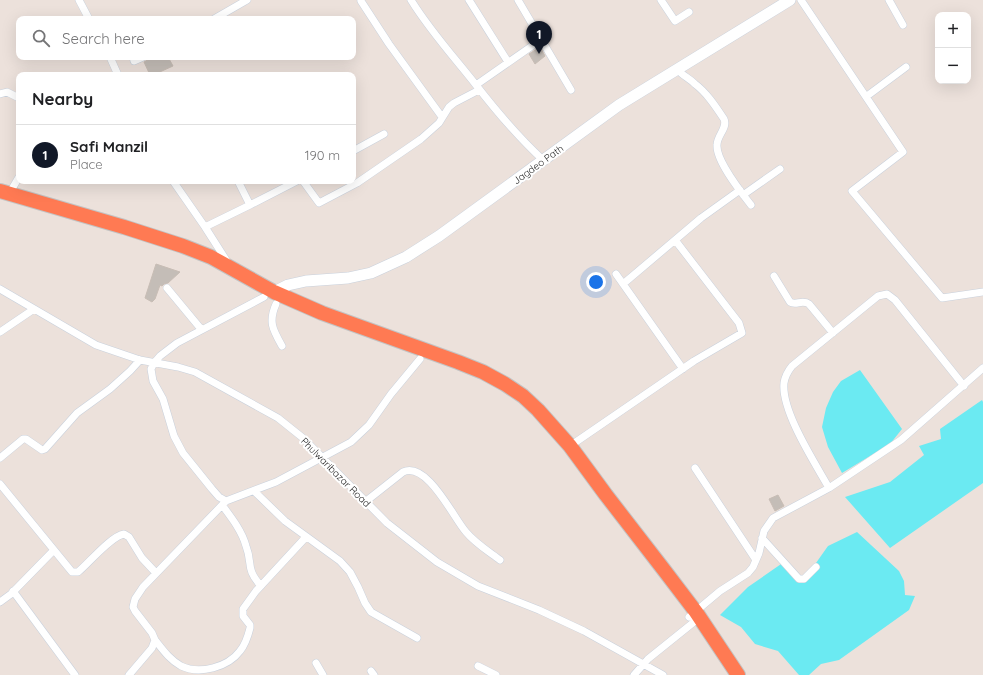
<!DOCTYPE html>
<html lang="en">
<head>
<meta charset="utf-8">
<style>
	:root { --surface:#fff; --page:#f2f2f2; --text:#202124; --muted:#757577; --line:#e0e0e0; --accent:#111827 }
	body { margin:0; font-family:Quicksand,sans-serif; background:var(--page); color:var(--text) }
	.controls { position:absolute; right:12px; top:12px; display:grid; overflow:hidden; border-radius:8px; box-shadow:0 4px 16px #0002 }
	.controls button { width:36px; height:36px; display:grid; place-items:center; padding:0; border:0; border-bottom:1px solid var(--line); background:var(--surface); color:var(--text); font:20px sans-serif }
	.you { position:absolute; left:596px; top:282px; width:14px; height:14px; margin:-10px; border:3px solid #fff; border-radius:50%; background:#1a73e8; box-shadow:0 0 0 6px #1a73e833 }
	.badge { display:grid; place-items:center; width:26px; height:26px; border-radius:50%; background:var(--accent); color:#fff; font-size:13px; font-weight:700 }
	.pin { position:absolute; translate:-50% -33px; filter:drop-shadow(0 1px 2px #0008) }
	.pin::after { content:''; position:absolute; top:21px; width:14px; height:12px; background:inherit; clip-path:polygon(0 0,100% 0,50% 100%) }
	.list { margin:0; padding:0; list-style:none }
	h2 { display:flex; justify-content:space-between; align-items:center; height:52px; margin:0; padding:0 16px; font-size:17px }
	h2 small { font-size:13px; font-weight:400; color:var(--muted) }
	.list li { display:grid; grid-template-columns:26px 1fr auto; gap:12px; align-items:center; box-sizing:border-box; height:60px; padding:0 16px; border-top:1px solid var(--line) }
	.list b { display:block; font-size:15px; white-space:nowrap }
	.list p { margin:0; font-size:13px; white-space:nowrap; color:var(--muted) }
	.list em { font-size:13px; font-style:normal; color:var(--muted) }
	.icon { flex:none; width:22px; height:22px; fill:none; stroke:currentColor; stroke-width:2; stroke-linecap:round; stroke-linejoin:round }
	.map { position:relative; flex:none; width:983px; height:675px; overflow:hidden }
	.search { position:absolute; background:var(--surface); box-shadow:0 4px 16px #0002; left:16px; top:16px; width:340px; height:44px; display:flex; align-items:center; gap:10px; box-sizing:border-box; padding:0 14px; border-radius:8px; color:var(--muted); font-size:15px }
	.panel { position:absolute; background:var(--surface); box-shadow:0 4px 16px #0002; left:16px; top:72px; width:340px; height:112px; border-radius:8px }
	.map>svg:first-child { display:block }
</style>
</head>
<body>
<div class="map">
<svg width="983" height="675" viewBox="0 0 983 675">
	<rect width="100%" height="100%" fill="#ece1db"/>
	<!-- water -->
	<path fill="#6beaf2" d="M860 370 902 429 890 444 842 473 828 447 822 427 826 408 833 392 841 381Z
		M982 400 983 402V483L890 548 845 497 890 482 924 455 919 446 941 439 940 429Z
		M857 532 899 571 904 581 905 595 915 596 909 610 839 660 821 664 809 675H799L778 651 755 644 741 627 720 615 748 587 784 562 799 579 811 570 828 546Z"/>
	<!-- building -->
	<path fill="#c4bdb7" stroke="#c8bdb5" d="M540 47 545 56 535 64 529 54Z
		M153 57H168L173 66 153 75H150L144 62Z
		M156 264 180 272 168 283 164 284 162 286 160 285 155 299 152 302 145 298Z
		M778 495 784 506 775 511 769 499Z"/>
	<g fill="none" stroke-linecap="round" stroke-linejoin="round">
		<defs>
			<path id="street" d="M79 0 89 19
				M411 0C430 31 454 57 476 85 497 112 518 137 543 160
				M469 0 508 62
				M518 0 571 90
				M661 0 675 21 689 12
				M801 0 903 152 852 191 942 298 983 292
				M889 0 903 25
				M361 1 389 44 442 117
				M214 19 247 0
				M110 57 118 75
				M133 57 134 61 143 57
				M678 70C683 76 689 78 695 84 707 93 716 107 724 119 728 128 717 135 717 145 716 161 741 192 751 205
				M476 85 542 39
				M0 94 7 92 19 98
				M867 96 906 67
				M353 151 384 134
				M173 181 205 227 228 263
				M238 181 250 205
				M303 181 319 203 357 183 421 139 439 123 449 107 454 103 479 90
				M9 194 19 177
				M743 195 780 169
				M205 227 250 205 297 181
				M616 274 683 369
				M774 276 790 302C796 306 802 299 809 304L833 333
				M623 284 701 218 740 190
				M167 288 201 329
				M0 289 96 345 140 360 178 367 195 372 278 418 303 438 387 523 437 562 478 586 539 610 584 631 663 675
				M264 297 177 343 160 356 154 363 151 369 153 381 163 399 174 436 183 453 212 489 219 497 226 501 276 482 351 442 369 425 391 394 420 359
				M276 304C268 322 273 330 282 346
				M0 332 34 309
				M570 446 694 361 742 333 739 323 675 240
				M0 458 23 439H26L42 450 45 449 77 413 110 389 130 371 140 360
				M695 468 756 560
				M0 484 72 572H78C89 563 111 536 124 534L129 537 142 558 156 573
				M829 488C815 463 781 411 784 383 785 376 788 371 792 366L878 296 887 294 895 300 964 386
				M254 491 285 521 340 561 350 572 358 587 365 603 371 612 417 638
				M365 502 403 472C427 461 453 517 466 532 475 543 488 551 500 560
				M222 505C231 517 242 531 246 546 253 564 245 568 261 586
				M762 538 799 579H804L816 567
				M13 591 75 675
				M0 602 11 594 54 550
				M689 617 720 591 748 573 753 567 759 553 764 531 773 518 829 488 901 440 983 368
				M155 640C163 650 170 660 181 666 200 675 228 667 240 651 245 645 248 636 250 628V625L243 616V609L256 591 306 537
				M316 663 323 675
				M478 666 496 675
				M371 671 374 675
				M129 675 152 648 155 640 152 633 135 611 133 607 135 599 143 587 226 501
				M634 675 648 659 699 618"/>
			<path id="secondary" d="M274 292 288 285 306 281 348 278 371 273 406 257 439 236 619 105 790 0"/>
			<path id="highway" d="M0 191 124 227 183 246 211 257 274 292 322 313 458 362 483 372 505 384 523 396 538 410 570 446 606 495 664 570 696 612 738 675"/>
		</defs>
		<!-- street casing -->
		<use href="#street" stroke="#c9d1dc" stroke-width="8"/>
		<!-- secondary casing -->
		<use href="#secondary" stroke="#c9d1dc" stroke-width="12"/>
		<!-- highway casing -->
		<use href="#highway" stroke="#c3c3c3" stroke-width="16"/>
		<!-- street -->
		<use href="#street" stroke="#fff" stroke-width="7"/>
		<!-- secondary -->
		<use href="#secondary" stroke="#fff" stroke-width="11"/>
		<!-- highway -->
		<use href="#highway" stroke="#ff7a53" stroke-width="14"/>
	</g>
	<g text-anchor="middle" stroke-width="4" stroke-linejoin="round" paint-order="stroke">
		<!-- street labels -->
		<g font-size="10" fill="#2a2a2a" stroke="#fff">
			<text transform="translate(538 164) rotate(-36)" y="4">Jagdeo Path</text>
			<text transform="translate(336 472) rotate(45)" y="4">Phulwaribazar Road</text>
		</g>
	</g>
</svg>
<div class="controls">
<button>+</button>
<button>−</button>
</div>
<div class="you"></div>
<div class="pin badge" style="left:539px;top:54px">1</div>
<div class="search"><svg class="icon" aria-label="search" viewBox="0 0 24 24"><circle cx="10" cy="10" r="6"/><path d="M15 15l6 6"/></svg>Search here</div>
<section class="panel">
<h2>Nearby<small></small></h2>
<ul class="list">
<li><span class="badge">1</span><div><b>Safi Manzil</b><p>Place</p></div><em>190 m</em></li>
</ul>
</section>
</div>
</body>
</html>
